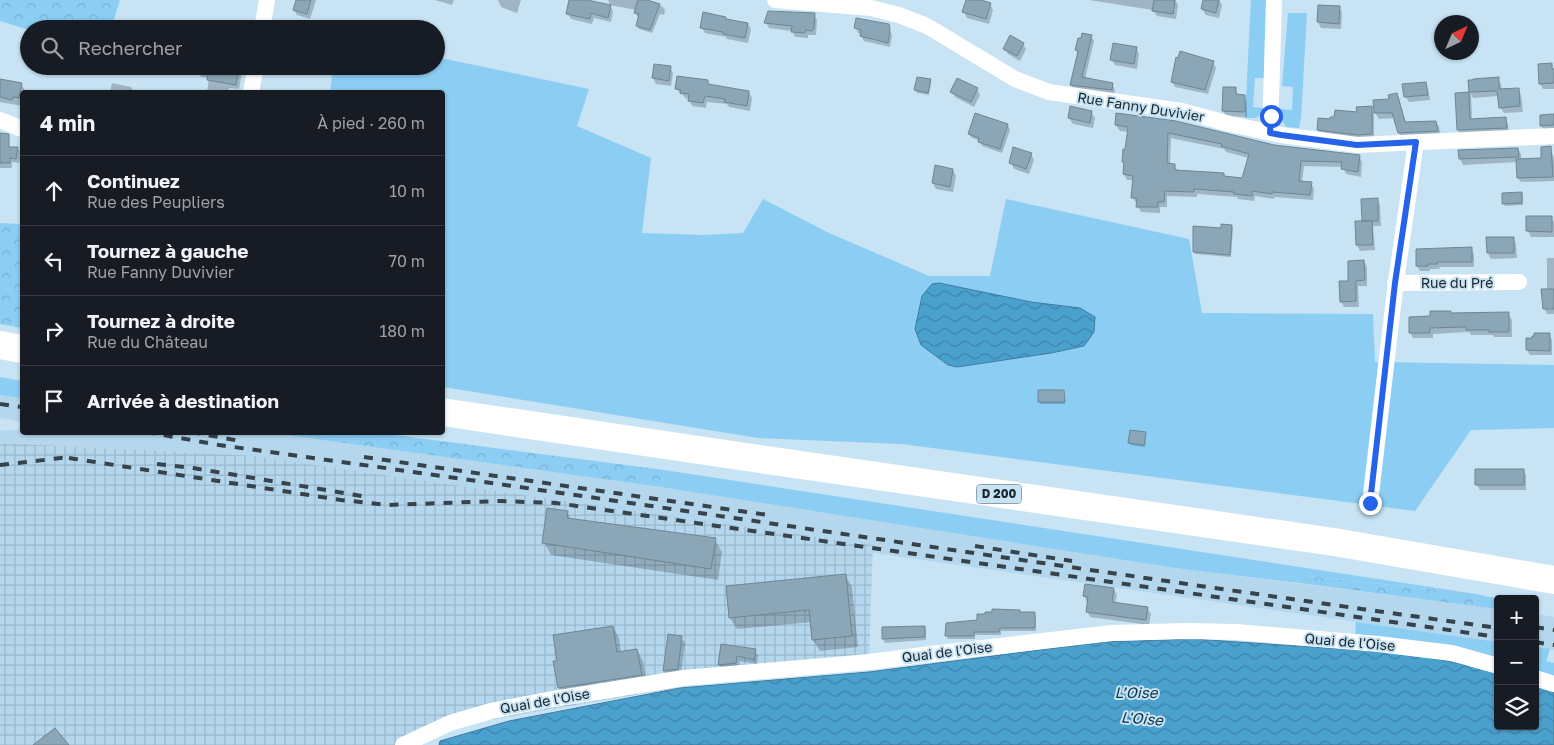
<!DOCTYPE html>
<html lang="fr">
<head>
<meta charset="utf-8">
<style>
	:root { --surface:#171b24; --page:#242831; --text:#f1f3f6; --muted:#9ea1a6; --line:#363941 }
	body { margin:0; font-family:"Golos Text",sans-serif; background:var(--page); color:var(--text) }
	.controls { position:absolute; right:15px; bottom:15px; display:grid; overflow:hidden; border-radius:5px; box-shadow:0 1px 4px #0004 }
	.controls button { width:45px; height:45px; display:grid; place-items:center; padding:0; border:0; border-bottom:1px solid var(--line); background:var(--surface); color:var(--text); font:25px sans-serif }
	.compass { position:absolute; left:1434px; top:15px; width:45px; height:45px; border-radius:50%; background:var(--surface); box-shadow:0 1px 4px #0004; rotate:44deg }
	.stop { position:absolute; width:15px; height:15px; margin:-11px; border:4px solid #2563eb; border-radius:50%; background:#fff }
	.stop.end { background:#2563eb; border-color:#fff; box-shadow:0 1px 5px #0008 }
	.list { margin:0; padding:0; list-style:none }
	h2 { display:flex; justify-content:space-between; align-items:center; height:65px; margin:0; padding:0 20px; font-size:21px }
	h2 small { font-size:16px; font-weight:400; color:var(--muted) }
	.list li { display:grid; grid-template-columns:32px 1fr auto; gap:15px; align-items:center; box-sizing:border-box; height:70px; padding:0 20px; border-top:1px solid var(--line) }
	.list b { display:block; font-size:19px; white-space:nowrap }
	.list p { margin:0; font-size:16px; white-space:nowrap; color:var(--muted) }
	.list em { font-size:16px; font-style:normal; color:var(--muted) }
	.icon { flex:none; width:28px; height:28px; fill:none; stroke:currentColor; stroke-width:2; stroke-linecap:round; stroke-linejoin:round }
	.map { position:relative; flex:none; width:1554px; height:745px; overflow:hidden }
	.search { position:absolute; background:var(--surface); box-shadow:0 1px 4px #0004; left:20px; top:20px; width:425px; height:55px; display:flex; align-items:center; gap:12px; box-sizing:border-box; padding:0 18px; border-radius:28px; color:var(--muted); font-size:19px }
	.panel { position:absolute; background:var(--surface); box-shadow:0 1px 4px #0004; left:20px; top:90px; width:425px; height:345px; border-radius:5px }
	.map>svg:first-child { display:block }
</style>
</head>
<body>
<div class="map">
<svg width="1554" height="745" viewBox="0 0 1554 745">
	<defs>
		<pattern id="industrial-grid" width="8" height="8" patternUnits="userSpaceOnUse" patternTransform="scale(1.25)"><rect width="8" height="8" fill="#b4d7ed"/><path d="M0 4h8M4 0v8" fill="none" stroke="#9ab8cc"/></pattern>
		<pattern id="forest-crowns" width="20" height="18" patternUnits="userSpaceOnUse" patternTransform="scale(1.25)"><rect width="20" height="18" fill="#8bcdf3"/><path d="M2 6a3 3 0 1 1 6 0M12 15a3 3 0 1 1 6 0" fill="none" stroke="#77b0d1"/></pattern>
		<pattern id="water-waves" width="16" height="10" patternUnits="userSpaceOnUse" patternTransform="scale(1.25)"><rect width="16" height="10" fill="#4ba1ce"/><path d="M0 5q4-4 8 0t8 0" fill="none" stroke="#3e83a8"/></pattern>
	</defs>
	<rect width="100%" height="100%" fill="#c7e3f4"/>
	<!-- built -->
	<path fill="#b4d7ed" d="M0 395 22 398V422L0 418Z
		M22 429V432L272 433 661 487 1175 568 1498 609V642L545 506 0 473V431Z
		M1535 614 1554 617V650L1535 647Z"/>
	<!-- industrial -->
	<path fill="url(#industrial-grid)" d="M0 443 252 456 873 545 869 655 441 728 405 745H0Z"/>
	<!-- grass -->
	<path fill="#8bcdf3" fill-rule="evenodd" d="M1251 0H1269L1265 78H1255L1253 107 1263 108 1261 114 1256 118H1245Z
		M1288 13H1307L1301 118 1299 128 1286 127 1283 122 1281 109 1292 110 1293 87 1282 86Z
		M436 57 589 89 577 126 651 158 642 233 703 235 743 233 763 199 829 233 929 276H990L1006 199 1189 239 1202 313 1373 314 1375 362 1554 365V428L1471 430 1415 511 902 444 758 438 443 387 442 92H330L333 66H436ZM1031 302 1080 308 1084 346 1051 353 957 367 948 365Z
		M0 377 22 381V398L0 395Z
		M664 470 1476 594 1499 599H1498V609L1474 606 1476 594 1307 576V584L1175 568 661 487Z
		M1356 622 1498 642V674L1475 667 1427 657 1354 651Z
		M1535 647 1550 649 1546 661 1554 663V676L1535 684Z"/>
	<!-- forest -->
	<path fill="url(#forest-crowns)" d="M0 0H120L111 29H57L56 27 50 29H29V30L0 21Z
		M0 223 22 224V328L0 324Z
		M272 433H379L664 470 661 487Z
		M1306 576 1476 594 1474 606 1307 584Z"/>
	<!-- water -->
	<path fill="url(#water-waves)" stroke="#3d7c9e" d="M939 283 1031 302 1080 308 1095 317 1094 332 1084 346 1051 353 957 367 948 365 921 345 915 329 922 296 932 284Z
		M1194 639 1386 652 1427 657 1475 667 1498 674V726H1535V684L1554 692V745H439L440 741 509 721 680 688 869 672 1102 642Z"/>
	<!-- shadow -->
	<path fill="#0003" fill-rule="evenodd" d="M297 0H316L310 19 297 15 294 10Z
		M435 0H454L452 5Z
		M498 0H521L517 13 501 7Z
		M571 0H581L610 6 613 11 611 22 594 18 592 24 571 19 568 14Z
		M608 0H643L663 7 665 10 664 15 660 14 652 33 639 29 637 26 640 17 637 16 635 12 636 10 610 5Z
		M967 0H976L990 4 993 10 989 24 967 18 964 12Z
		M1089 0H1175L1178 5 1176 19 1157 16 1153 10Z
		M1204 0H1219L1222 5 1219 18 1206 15 1202 9Z
		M1319 6 1339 7 1342 13 1341 29 1321 28 1318 22Z
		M814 15 817 20 816 35H808V38L795 37 792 31 769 28 766 23Z
		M727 20 748 24 751 29 748 43 727 39 726 37 705 33 702 28Z
		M888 26 892 35 890 47 864 41 861 36V34L858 33 856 28Z
		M1091 36 1094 41 1085 79 1112 84 1115 90 1114 95 1074 90 1071 85 1078 54 1076 50Z
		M1023 44 1026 49 1020 61 1008 54 1005 49Z
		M1136 48 1139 54 1137 69 1115 65 1111 59Z
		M1213 62 1216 68 1208 94 1175 87 1172 82Z
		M1551 64 1554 69V89H1543L1540 84Z
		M655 65 670 67 673 73 671 86 656 84 653 78Z
		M199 66H243L239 89 229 88 228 92H207L209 78 201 77 198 72Z
		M1498 78 1501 84 1502 90 1518 89 1521 95 1523 112 1504 113 1500 107 1499 96 1473 98 1471 93 1472 120 1505 118 1508 124 1509 133 1461 136 1458 130 1456 95 1470 94 1469 81Z
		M0 80 21 84 25 90 24 92H22V106L0 102Z
		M707 81 710 85 749 92 752 98 750 111 729 107 727 104 707 102 706 108 692 106 689 99 685 98 683 95 680 94 677 89Z
		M930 81 931 83 929 95 917 93 915 90Z
		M112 83 131 87 134 92H110Z
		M1425 83 1428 89 1430 100 1409 102 1405 96Z
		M1235 88 1238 95 1244 96 1247 101V117L1226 116 1223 111Z
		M977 89 980 95 974 107 955 97 952 92Z
		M1396 94 1399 99 1406 123 1436 122 1439 127 1441 136 1402 138 1399 133 1395 118 1379 119 1375 113 1374 101 1390 100Z
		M1371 107 1374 113V139L1321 135 1318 129 1335 118 1358 114Z
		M1091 112 1095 118 1093 128 1073 124 1069 118Z
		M975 115 1008 125 1010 130 1002 153 982 146 980 141 972 138 969 134Z
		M1554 115V131H1544L1541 126Z
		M1116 125 1359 156 1362 162 1361 177 1346 174 1343 167 1304 166 1302 182 1311 183 1314 189 1313 200 1275 197 1274 199 1255 196 1254 201 1238 199 1237 197 1197 194V197L1167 196V207H1160V213L1141 212 1138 207V204L1136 203 1133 198 1134 180H1127L1124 174 1125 165 1123 162 1127 150 1129 132 1120 131ZM1171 138 1224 149 1226 152 1249 158 1243 179 1226 178 1224 174 1178 171 1174 165H1170Z
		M1550 147 1554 159V181L1521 182 1518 178V162L1463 165 1460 159 1459 152 1518 149 1521 154V160L1542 159Z
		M0 148H18L21 153 19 163 12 162V168H0Z
		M1031 154 1034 160 1029 174 1014 169 1011 163Z
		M953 170 956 176 953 192 936 189 933 183Z
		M1521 193 1523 195V205L1505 206 1504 204 1503 194Z
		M1377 199 1380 205 1381 226H1373L1375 250 1360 251 1357 245 1356 223 1363 222Z
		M1551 217 1554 222V237H1531L1528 231Z
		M1231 226 1233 228 1231 257 1195 254 1194 252 1222 229Z
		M1513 238 1516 244 1517 258 1491 259 1488 253Z
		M1471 249 1474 254V267H1439L1440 269H1430V271H1420L1417 266V250Z
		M1547 258H1554V314H1547L1544 308 1547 290Z
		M1364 262 1367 267V286H1358L1359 307H1344L1341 302 1349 282Z
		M1451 314H1508L1512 320V337H1494L1493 335H1471L1469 332 1433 334V338H1413L1410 332Z
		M1549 335 1552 340V355H1530L1527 350V339H1533Z
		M1064 391 1065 404H1041L1039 402Z
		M1145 433 1146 436 1145 447 1131 445 1129 443Z
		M1523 470 1526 475V490H1480L1477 485Z
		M567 512 571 519 715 540 722 552 718 580 551 555 544 542Z
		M845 575 852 587 858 647 820 651 813 640 811 622 737 629 730 618Z
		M1114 589 1117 595 1115 603 1147 608 1151 614 1149 625 1090 617 1087 611V602L1084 596Z
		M1020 611 1021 613 1034 614 1036 617V631H1001V635H975V639H948L946 636 978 621 986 615Z
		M613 627 619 638 621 652 637 650 643 661 647 686 565 699 559 688V662Z
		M924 627 926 631V640L885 643 883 639Z
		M669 635 681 637 685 643 681 674 668 677 665 671Z
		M722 645 755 651 758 656 757 664 740 661 738 668 722 670 719 665Z"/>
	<!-- building -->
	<path fill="#8ba6b6" stroke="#6c8695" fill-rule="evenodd" d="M296 0H311L307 14 293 10Z
		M569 0H587L611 5 608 18 591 13 590 19 566 14Z
		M638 0H647L660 4 650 30 636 26 639 14 634 13Z
		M966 0H981L991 3 986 19 962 12Z
		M1154 0H1175L1173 14 1152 11Z
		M1203 0H1219L1216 13 1201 9Z
		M1318 5 1340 6 1339 24 1317 22Z
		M768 11 815 13 814 29 812 31 806 30 805 33 791 32 792 26 764 23Z
		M703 12 726 17V19L748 23 745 38 723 34V32L700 28Z
		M856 18 889 24 890 29 888 43 860 36 861 30 854 28Z
		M1082 33 1092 35 1082 77 1113 83 1112 90 1070 85 1078 51 1075 50 1078 38H1081Z
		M1010 35 1024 43 1017 56 1003 49Z
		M1113 43 1137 47 1134 64 1110 60Z
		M1180 51 1214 61 1205 90 1171 82 1176 57 1178 58Z
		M1552 63V69H1554V83L1539 84 1538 64Z
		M654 64 671 66 669 81 652 78Z
		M209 66 239 67 236 85 207 80Z
		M677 76 708 80V84L749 91 747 106 724 102 725 99 705 96 703 103 688 101 689 94 680 93 681 90 675 89Z
		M917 77 931 79 928 93 914 90Z
		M1499 77V89L1519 88 1520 106 1499 108 1497 91 1469 92 1468 80H1472L1473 79Z
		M957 78 978 88 971 102 950 92Z
		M0 79 22 83 19 98 13 97 12 100 0 97Z
		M1426 82 1428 95 1404 97 1402 84Z
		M1223 87H1236V94L1245 95V112L1222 111Z
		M1469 92 1470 119 1506 117 1507 128 1457 130 1455 93Z
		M1397 93 1405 122 1436 121 1438 131 1398 133 1392 113H1374L1373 100 1389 99 1388 95Z
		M1070 106 1092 111 1090 123 1068 118Z
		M1372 106V134L1357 135 1317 130 1318 118 1330 119V117H1334L1335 110 1357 112 1356 107Z
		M975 113 1008 124 1000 149 978 142 979 138 968 134Z
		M1116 113 1176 121 1274 145 1360 155 1358 172 1341 169 1342 162 1301 161 1299 181 1312 182 1310 195 1272 192V194L1252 191V196L1234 194V192L1194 189V192L1165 191 1164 202H1158V207H1136L1137 198H1131L1133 176 1123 174 1124 162H1122L1123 149H1125L1128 127 1115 125ZM1168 133 1222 144 1221 146 1249 154 1242 178 1224 176V173L1175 170V164L1167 163Z
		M1554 114V125L1540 126V115Z
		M0 133 9 134V147H18L16 159 10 158V163H0Z
		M1551 146 1553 177 1517 178 1516 159 1541 158V147Z
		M1013 147 1032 153 1026 169 1009 163Z
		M1518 148 1519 157 1459 159 1458 150Z
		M935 165 953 169 950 187 932 183Z
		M1522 192V203L1502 204V193Z
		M1378 198V221H1362L1361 199Z
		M1526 216H1552V232L1526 231Z
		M1355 221H1372L1373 245H1356Z
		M1221 224 1232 225 1230 255 1193 252V226L1221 228Z
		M1486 237H1514V253H1487Z
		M1472 247V262H1437V264H1428V266H1416V249Z
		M1364 260 1365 280 1356 281V301L1340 302 1339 281H1348V261Z
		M1541 289H1554V309H1543Z
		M1430 311H1451V313L1509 312V332H1489V330H1466V327L1430 328V333H1409V317L1430 316Z
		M1534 333H1550V351L1526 350V338H1532V336H1534Z
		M1038 390H1064L1065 402H1038Z
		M1130 430 1146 432 1144 445 1128 443Z
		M1475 469H1524V485H1475Z
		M547 508 568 511 567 518 716 538 711 569 542 543Z
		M846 574 852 636 812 640 809 610 729 618 726 586Z
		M1085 584 1114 588 1112 602 1148 607 1146 620 1086 612 1088 597 1083 596Z
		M992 609 1020 610V612H1035V628H1000L999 632H974V636H945L946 623 977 620V614H985V612H992Z
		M613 626 617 652 637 649 642 675 558 688 553 661H557L553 635Z
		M925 626V637L882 639V627Z
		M668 634 682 636 678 669 663 671Z
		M721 644 756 649 754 660 737 656 736 663 718 665Z
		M55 728 69 745H33Z"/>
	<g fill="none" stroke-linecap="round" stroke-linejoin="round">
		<!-- street -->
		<path stroke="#fff" stroke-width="16" d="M775 0 871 8 899 15 927 26 1015 79 1049 92 1182 111 1230 124 1281 135 1357 145 1554 136
			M262 29 267 0
			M251 92 256 66
			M0 120 22 129
			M1270 133 1274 0
			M1395 283 1519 282
			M1370 503 1395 289 1416 142
			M1535 678 1554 684
			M403 745 450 723 491 711 547 700 684 678 869 662 931 654 1112 633 1187 631 1236 632 1378 644 1452 653 1498 666"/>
		<!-- highway -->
		<path stroke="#fff" stroke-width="28" d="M0 345 22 349
			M442 412 746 457 1334 542 1554 580"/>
		<!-- rail -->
		<path stroke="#37434c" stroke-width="4" stroke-dasharray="9 9" stroke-linecap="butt" d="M0 404 22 407
			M146 432 219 445C645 503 1071 569 1498 628
			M191 432 240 441
			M364 457 768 515
			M69 458 341 500 388 505 499 501 556 503 1498 637
			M157 464 193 468 362 496
			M0 465 61 458 75 459
			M975 546 1072 561
			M1535 627 1554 630
			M1535 642 1554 645"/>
	</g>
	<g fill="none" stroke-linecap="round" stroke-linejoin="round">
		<!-- route -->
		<path stroke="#2563eb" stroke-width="6" d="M1271 116 1270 133 1281 135 1357 145 1416 142 1395 283 1370 503"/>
	</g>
	<g text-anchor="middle" stroke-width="4" stroke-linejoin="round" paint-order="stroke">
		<!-- shield labels -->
		<rect fill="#c7e3f4" stroke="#4f5f69" stroke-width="1" x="976.5" y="484.5" width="45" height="19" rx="4"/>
		<g font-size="12" font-weight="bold" fill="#1c262d">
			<text x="999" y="498">D 200</text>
		</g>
		<!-- street labels -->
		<g font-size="14" fill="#1c262d" stroke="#c7e3f4">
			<text transform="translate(1141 107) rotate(9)" y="5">Rue Fanny Duvivier</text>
			<text x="1457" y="288">Rue du Pré</text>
			<text transform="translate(1350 642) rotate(5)" y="5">Quai de l'Oise</text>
			<text transform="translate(947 652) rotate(-7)" y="5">Quai de l'Oise</text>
			<text transform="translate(545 701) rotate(-10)" y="5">Quai de l'Oise</text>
		</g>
		<!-- water labels -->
		<g font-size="15" font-style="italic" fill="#0e3448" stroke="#c7e3f4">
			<text x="1136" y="698">L’Oise</text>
			<text transform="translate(1142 719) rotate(5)" y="5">L'Oise</text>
		</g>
	</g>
</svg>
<div class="controls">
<button>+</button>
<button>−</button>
<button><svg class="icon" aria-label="layers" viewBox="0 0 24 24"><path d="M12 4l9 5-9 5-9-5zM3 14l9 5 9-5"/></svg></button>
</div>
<svg class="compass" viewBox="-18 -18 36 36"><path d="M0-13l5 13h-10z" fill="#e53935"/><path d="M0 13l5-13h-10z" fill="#9ea1a6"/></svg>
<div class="stop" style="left:1271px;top:116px"></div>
<div class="stop end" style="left:1370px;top:503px"></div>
<div class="search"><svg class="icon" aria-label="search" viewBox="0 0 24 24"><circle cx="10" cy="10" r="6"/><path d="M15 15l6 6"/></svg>Rechercher</div>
<section class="panel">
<h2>4 min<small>À pied · 260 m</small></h2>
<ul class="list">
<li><svg class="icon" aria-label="ahead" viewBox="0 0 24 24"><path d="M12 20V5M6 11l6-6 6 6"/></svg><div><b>Continuez</b><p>Rue des Peupliers</p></div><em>10 m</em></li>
<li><svg class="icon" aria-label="left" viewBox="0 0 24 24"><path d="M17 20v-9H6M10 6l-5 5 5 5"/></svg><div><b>Tournez à gauche</b><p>Rue Fanny Duvivier</p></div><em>70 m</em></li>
<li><svg class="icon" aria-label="right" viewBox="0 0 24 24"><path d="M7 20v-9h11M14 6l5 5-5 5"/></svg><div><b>Tournez à droite</b><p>Rue du Château</p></div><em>180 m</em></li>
<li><svg class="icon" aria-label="arrive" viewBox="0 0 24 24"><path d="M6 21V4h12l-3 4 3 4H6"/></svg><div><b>Arrivée à destination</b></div></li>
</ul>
</section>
</div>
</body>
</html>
